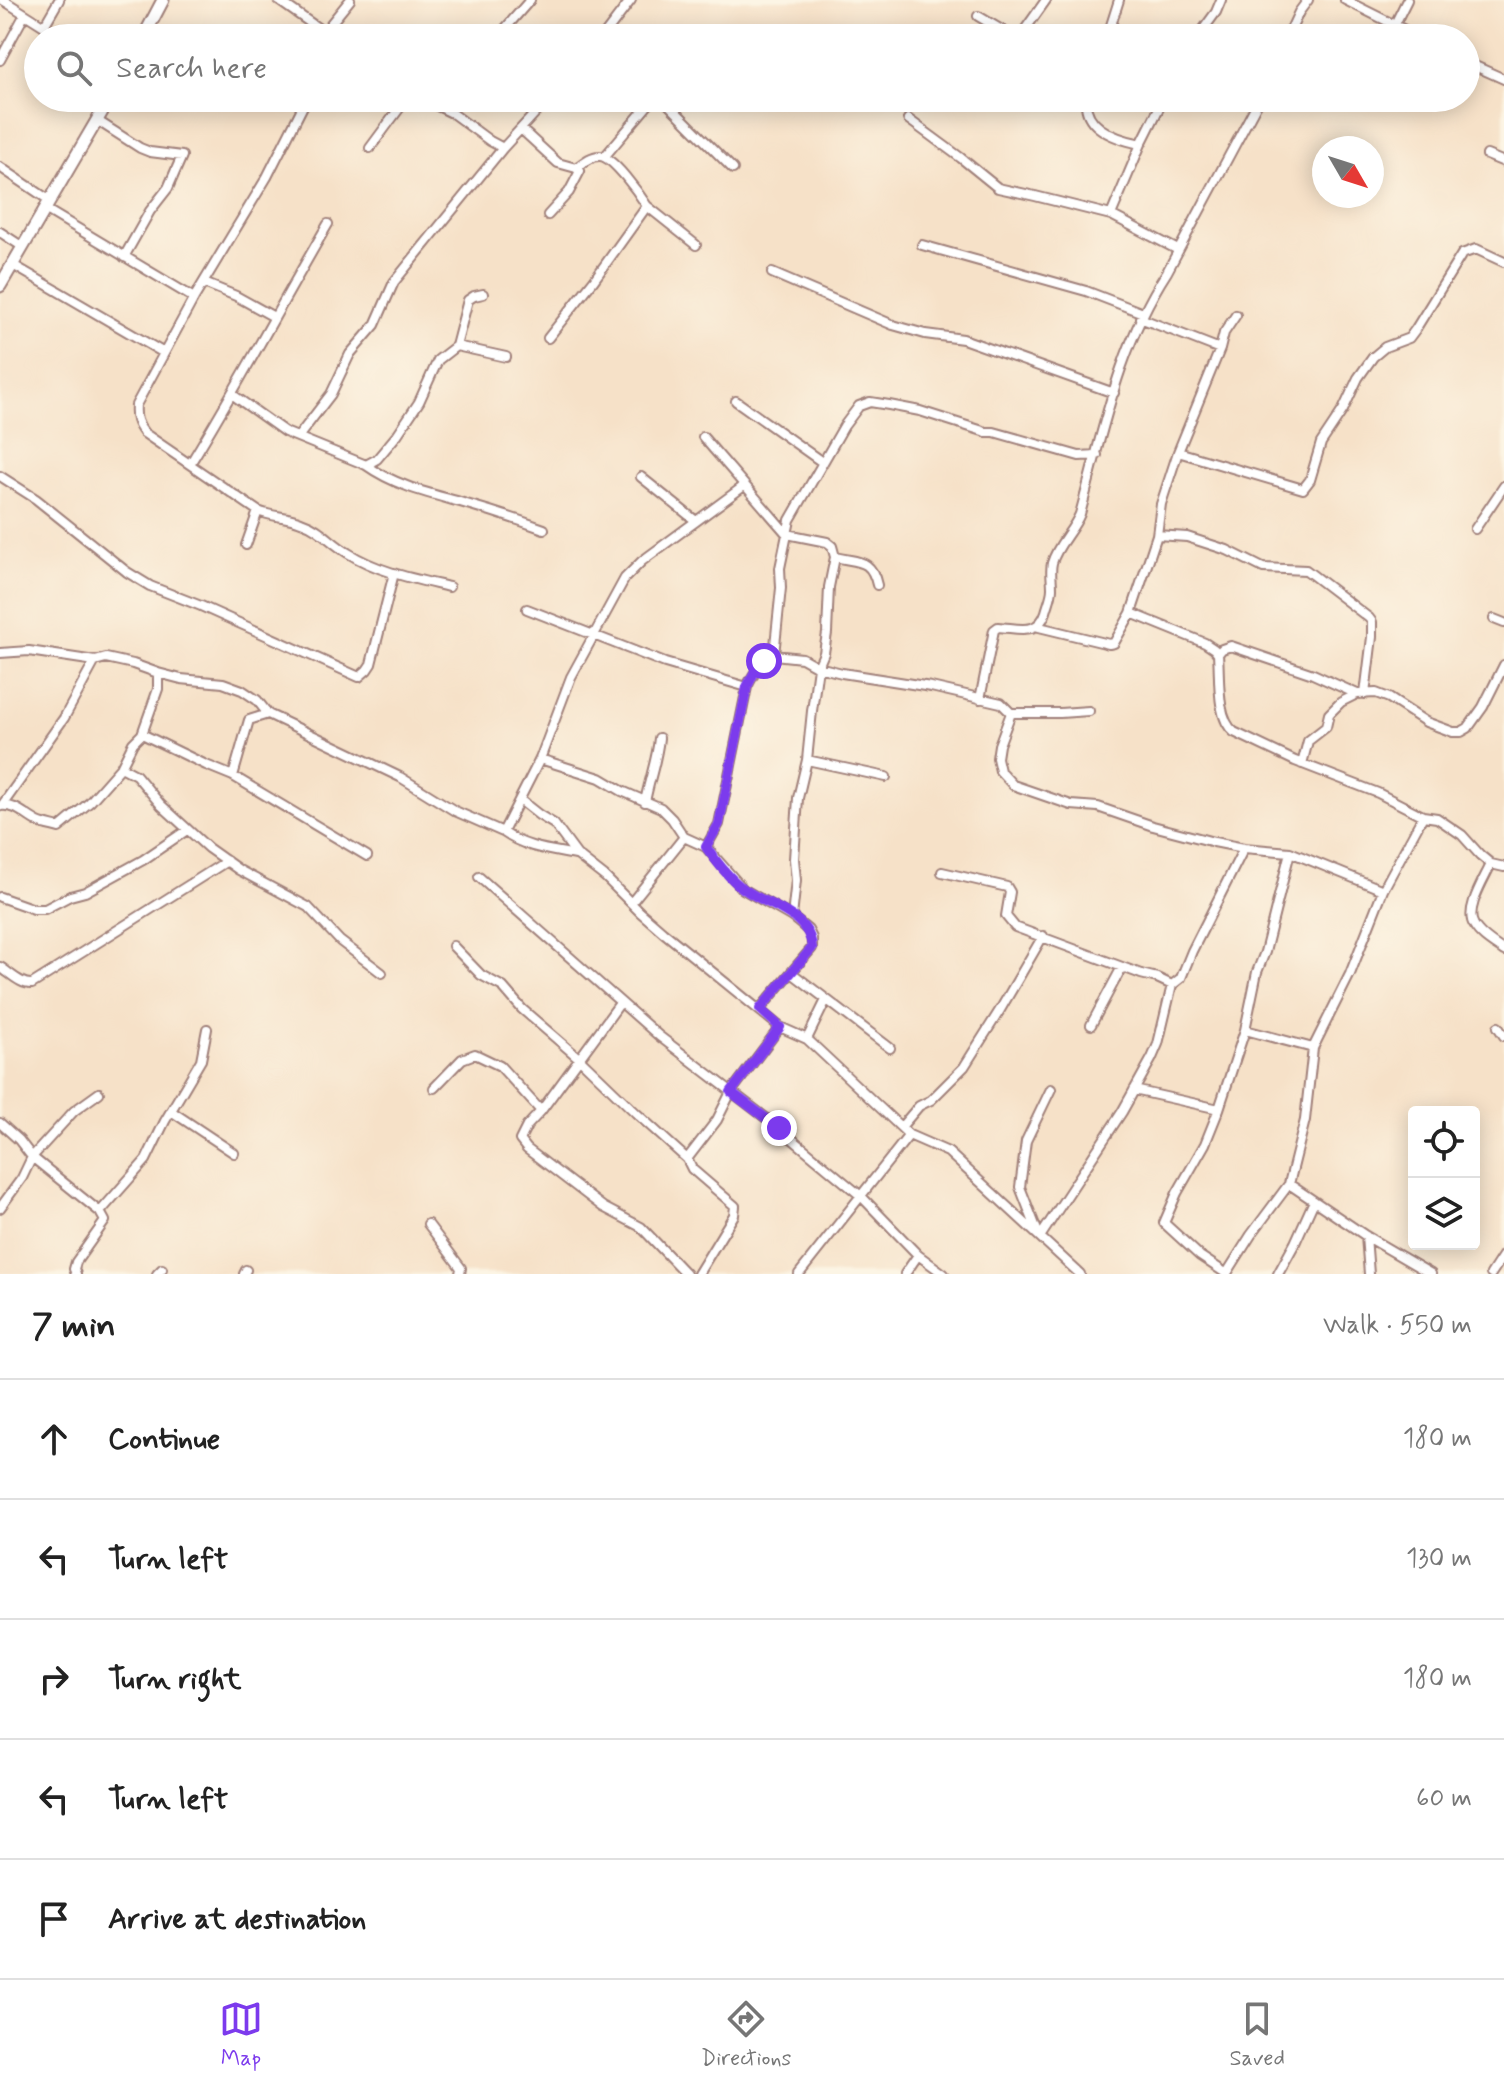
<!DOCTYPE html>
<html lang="en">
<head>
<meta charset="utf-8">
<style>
	:root { --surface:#fff; --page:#f6f6f6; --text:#222; --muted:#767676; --line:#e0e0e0; --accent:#7c3aed }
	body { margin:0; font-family:Mynerve,sans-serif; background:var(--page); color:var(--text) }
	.controls { position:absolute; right:24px; bottom:24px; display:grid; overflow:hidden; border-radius:8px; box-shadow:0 4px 20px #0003 }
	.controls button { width:72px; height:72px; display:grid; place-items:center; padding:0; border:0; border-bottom:2px solid var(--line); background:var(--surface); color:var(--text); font:40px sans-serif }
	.compass { position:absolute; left:1312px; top:136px; width:72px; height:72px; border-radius:50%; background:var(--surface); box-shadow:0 4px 20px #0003; rotate:129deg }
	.stop { position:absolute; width:24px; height:24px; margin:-18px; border:6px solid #7c3aed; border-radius:50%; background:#fff }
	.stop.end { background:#7c3aed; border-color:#fff; box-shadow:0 2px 8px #0008 }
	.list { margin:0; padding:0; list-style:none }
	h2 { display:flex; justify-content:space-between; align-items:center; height:104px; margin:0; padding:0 32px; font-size:34px }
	h2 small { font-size:26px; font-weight:400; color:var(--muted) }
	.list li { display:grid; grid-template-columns:52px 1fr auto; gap:24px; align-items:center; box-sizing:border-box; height:120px; padding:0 32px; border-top:2px solid var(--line) }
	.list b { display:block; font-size:30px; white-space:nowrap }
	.list em { font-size:26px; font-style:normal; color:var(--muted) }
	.icon { flex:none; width:44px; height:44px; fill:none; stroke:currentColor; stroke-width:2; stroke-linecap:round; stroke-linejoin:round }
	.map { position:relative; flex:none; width:1504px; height:1274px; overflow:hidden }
	.search { position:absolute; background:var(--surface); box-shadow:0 4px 20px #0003; left:24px; right:24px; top:24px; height:88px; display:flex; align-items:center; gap:20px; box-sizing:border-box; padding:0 28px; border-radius:44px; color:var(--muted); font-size:30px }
	.sheet { height:704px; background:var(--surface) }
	nav { display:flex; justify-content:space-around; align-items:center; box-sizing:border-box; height:112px; border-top:2px solid var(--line); background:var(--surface); font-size:22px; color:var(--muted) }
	nav a { display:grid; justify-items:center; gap:4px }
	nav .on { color:var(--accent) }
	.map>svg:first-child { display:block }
</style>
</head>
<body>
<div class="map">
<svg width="1504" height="1274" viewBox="0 0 1504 1274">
	<rect width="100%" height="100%" fill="#fcf5e5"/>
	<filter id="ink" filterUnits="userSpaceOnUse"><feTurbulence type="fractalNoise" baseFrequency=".0125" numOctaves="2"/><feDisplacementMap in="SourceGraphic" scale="16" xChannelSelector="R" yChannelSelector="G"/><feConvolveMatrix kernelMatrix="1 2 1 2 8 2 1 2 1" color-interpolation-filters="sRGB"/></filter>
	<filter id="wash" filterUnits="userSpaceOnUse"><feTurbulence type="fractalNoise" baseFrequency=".006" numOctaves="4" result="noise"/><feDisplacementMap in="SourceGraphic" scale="32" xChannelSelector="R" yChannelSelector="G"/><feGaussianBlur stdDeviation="1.8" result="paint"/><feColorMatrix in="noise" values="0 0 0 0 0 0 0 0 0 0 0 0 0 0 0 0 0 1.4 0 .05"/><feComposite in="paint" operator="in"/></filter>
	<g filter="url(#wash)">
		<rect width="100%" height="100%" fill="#f6e1c8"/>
	</g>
	<g filter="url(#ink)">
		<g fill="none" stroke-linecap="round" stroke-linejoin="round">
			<defs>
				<path id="minor" d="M3 0 63 38
					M278 0 332 38
					M1345 0 1421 38
					M978 16 1010 35 1018 36 1024 31 1046 0
					M1395 24 1407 0
					M44 26 59 0
					M324 32 350 0
					M497 38 530 0
					M602 38 631 0
					M1107 38 1119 0
					M1197 38 1216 12 1221 0
					M1287 38 1299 12 1308 0
					M0 60 25 14
					M1466 62 1504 79
					M421 98 452 113 490 141 503 148
					M662 98 733 169
					M1086 98C1083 128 1116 139 1141 144
					M305 102 267 177 194 298 136 405C135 417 137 424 144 433L258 511C272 517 287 516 301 522 320 528 331 543 348 553 378 572 415 579 449 587
					M908 119 961 158 998 188 1035 196 1111 215 1178 250
					M98 121 140 148 150 152 182 156 168 188 150 211 124 257
					M521 129 558 163 576 168 580 171 569 192 548 215
					M370 148 407 98
					M1487 155 1504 162
					M605 156 654 98
					M0 167 49 200
					M647 206 696 245
					M45 209 194 298
					M1111 215 1141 144 1164 98
					M0 232 23 247
					M922 245 1086 291 1143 313
					M13 265 164 353
					M772 273 893 325 925 334 963 339 1114 393
					M204 283 236 296 274 317
					M1140 318 1220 349
					M548 338 594 280 647 206C640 195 612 155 599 156 591 156 583 163 576 168
					M456 346 506 357
					M233 395 285 432 366 465 377 459 397 435 419 402 438 360 456 346 468 300 474 296 483 294
					M736 401 822 462
					M298 437 331 394 350 354 375 325 394 282 503 148 549 98
					M703 437 787 534 827 542 832 546 835 557 829 587 827 633 824 653 818 667 812 711 807 760 798 798 794 859 796 880 792 917
					M1178 452 1303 489 1310 480 1321 443 1343 410 1358 378 1373 357 1385 347 1409 338 1415 330 1462 254 1476 249 1504 262
					M190 464C238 386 281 304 328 224
					M366 465C394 485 427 493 460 502 488 510 516 519 544 529
					M0 476 36 499 127 572 150 586 201 606 359 677 367 670 371 664 394 573
					M641 477 696 521
					M1475 529 1504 486
					M1157 535 1187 537 1227 550 1263 568 1306 570 1369 618 1372 622V637L1365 694
					M246 545 258 511
					M835 557C859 563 871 558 877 585
					M527 609 665 663 747 687
					M1131 613 1205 643 1214 649 1218 654C1220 677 1216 718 1234 732L1295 761 1378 793 1423 816 1437 818 1462 835 1480 855 1491 864 1504 867
					M1494 619 1504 623
					M1039 627 1109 644 1114 643 1131 613 1157 535 1161 504 1178 452 1220 349 1224 333 1236 315
					M0 653 29 651 95 661 106 658 133 664 158 673V689L142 734 133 743 121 767 90 802 59 828C52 826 45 825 38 822 24 815 17 804 0 806
					M1218 654 1222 649 1231 646 1313 674 1357 694
					M774 655 781 588 780 568 790 520 844 426 859 406 870 402 889 405 920 411 986 432H994L1079 456 1097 455
					M158 673 181 679 223 683 242 690 257 700 268 714
					M980 699 994 630 998 627C1019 628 1038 636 1046 612 1048 604 1052 596 1052 588 1052 579 1050 571 1052 563 1057 545 1073 531 1080 514 1103 430 1119 346 1167 272L1260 98
					M1011 713H1060L1089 711
					M142 734 206 765 233 776 367 856
					M540 759 600 778 622 791 661 808 672 819 684 837 706 847 743 889 792 917 808 930 812 938V948L760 1009
					M807 760 886 777
					M1302 764 1308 741 1326 727 1329 714 1341 702 1357 694 1376 693 1389 698 1426 722 1453 732H1461L1468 728 1483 707 1504 665
					M121 767 136 775 161 805 208 848 239 870 308 907 340 941 382 973
					M233 776 249 720 268 714 400 777 455 811 503 832 540 759 571 677 625 578 642 561 744 486
					M520 800 539 815 554 824 577 855 605 877 640 912 663 932 780 1027 807 1039 909 1135 948 1152 1080 1274
					M645 802C649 780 657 760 659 738
					M3 804 64 718 95 661
					M503 832C525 848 550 850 576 855
					M706 847 719 824 747 687C754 672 761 663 774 655L802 658 818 667 842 673 931 687 1001 703 1011 713 999 745 997 758 1000 771 1013 785 1071 805 1098 807 1153 826 1214 842 1244 848 1290 852 1383 890
					M1491 864C1485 878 1464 910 1474 925 1480 936 1494 944 1504 951
					M942 872 1007 887 1010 892 1006 916 1015 927 1141 974 1157 978 1172 985
					M479 877 659 1036 779 1128 861 1196 918 1255 944 1274
					M0 897 34 909H45L70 896 85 892 143 860 187 830
					M631 903 684 837
					M453 946 481 975 503 987 522 1009 580 1059 636 1113 687 1159 692 1169 735 1206 734 1215 698 1274
					M0 967C10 973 21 985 32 984L227 861
					M792 973 890 1048
					M620 1003 541 1111 527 1126 520 1140 527 1149 603 1207 641 1227 686 1274
					M1091 1025 1122 967
					M1498 1027 1504 1036
					M1245 1030 1313 1048
					M807 1039 826 1000
					M434 1088 462 1059 475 1054 500 1066 541 1111
					M1134 1090 1219 1109
					M171 1111 234 1153
					M0 1123 19 1140 32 1157 100 1212 105 1221 76 1262 74 1269 76 1274
					M901 1127 919 1106 931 1100 964 1067 1000 1010 1043 936
					M687 1159 717 1120 731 1092 780 1027
					M1289 1184 1366 1236 1431 1274
					M0 1208 22 1178 32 1157 74 1111 99 1093
					M100 1212 146 1160 165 1121 201 1060 207 1029
					M428 1224 461 1268 460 1274
					M1038 1233 1020 1187 1026 1141 1051 1089
					M1366 1236 1369 1274
					M1040 1237 1122 1112 1152 1058 1158 1044 1172 985 1181 978 1192 951 1244 848
					M1227 1273 1251 1235 1289 1184 1305 1120 1313 1048 1350 974 1383 890 1423 816
					M157 1274 162 1269
					M244 1274 246 1270
					M799 1274 909 1135
					M905 1274 918 1255
					M1227 1274 1200 1256 1164 1223 1177 1193 1205 1144 1219 1109 1245 1030 1257 972 1265 952 1290 852
					M1278 1274 1295 1243 1314 1201
					M1491 1274 1504 1254"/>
				<path id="tertiary" d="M143 38 163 0
					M0 286 110 98"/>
			</defs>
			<!-- minor casing -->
			<use href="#minor" stroke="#a0807a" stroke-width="12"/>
			<!-- tertiary casing -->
			<use href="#tertiary" stroke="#a0807a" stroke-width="15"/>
			<!-- minor -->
			<use href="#minor" stroke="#fff" stroke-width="8"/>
			<!-- tertiary -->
			<use href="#tertiary" stroke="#fff" stroke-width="11"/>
		</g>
	</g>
	<g fill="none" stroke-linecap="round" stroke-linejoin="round" filter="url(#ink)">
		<!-- route -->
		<path stroke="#7c3aed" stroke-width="10" d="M764 661 754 673 747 687 719 824 706 847C717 862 729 879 744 889 767 906 810 914 812 948L760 1009 780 1027 731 1092 779 1128"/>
	</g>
</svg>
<div class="controls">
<button><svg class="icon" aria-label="locate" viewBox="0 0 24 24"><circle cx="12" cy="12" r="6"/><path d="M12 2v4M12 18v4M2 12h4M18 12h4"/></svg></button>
<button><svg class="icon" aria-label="layers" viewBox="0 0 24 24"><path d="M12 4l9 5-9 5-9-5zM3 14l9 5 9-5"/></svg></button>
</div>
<svg class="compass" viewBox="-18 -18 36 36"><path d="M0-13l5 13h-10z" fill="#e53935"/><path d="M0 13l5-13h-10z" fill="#767676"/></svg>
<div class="stop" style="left:764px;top:661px"></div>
<div class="stop end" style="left:779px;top:1128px"></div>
<div class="search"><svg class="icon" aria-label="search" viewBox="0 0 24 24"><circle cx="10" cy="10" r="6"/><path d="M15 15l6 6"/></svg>Search here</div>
</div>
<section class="sheet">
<h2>7 min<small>Walk · 550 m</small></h2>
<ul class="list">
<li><svg class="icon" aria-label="ahead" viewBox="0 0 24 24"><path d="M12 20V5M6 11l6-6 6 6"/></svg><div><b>Continue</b></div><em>180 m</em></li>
<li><svg class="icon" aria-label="left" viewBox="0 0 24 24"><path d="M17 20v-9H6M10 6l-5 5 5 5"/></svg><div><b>Turn left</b></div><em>130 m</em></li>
<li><svg class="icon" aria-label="right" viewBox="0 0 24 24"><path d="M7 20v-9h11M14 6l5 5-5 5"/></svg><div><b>Turn right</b></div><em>180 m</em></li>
<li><svg class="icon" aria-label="left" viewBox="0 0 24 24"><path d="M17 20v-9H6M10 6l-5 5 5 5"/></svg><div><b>Turn left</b></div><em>60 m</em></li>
<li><svg class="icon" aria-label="arrive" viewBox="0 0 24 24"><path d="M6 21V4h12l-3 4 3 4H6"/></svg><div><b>Arrive at destination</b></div></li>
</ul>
</section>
<nav>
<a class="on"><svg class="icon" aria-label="map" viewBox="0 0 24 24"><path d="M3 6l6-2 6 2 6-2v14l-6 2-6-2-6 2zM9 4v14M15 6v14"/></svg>Map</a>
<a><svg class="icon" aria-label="directions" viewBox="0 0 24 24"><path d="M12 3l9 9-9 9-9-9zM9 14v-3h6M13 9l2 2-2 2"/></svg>Directions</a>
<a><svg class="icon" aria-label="saved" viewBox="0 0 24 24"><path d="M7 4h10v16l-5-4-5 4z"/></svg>Saved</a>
</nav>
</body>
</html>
